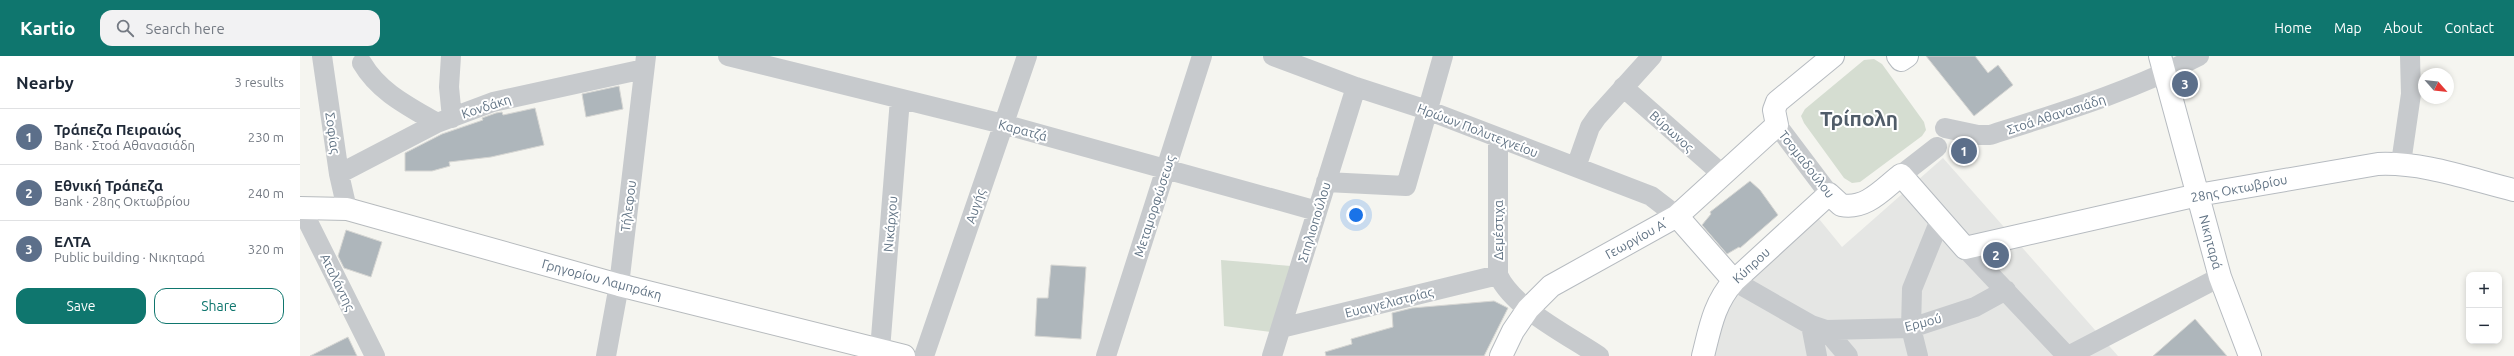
<!DOCTYPE html>
<html lang="en">
<head>
<meta charset="utf-8">
<style>
	:root { --surface:#fff; --page:#f2f2f3; --text:#1f2937; --muted:#747a83; --line:#e0e1e3; --accent:#0f766e }
	body { margin:0; font-family:Ubuntu,sans-serif; background:var(--page); color:var(--text) }
	.controls { position:absolute; right:12px; bottom:12px; display:grid; overflow:hidden; border-radius:8px; box-shadow:0 2px 6px #0003 }
	.controls button { width:36px; height:36px; display:grid; place-items:center; padding:0; border:0; border-bottom:1px solid var(--line); background:var(--surface); color:var(--text); font:20px sans-serif }
	.compass { position:absolute; left:2118px; top:12px; width:36px; height:36px; border-radius:50%; background:var(--surface); box-shadow:0 2px 6px #0003; rotate:117deg }
	.you { position:absolute; left:1056px; top:159px; width:14px; height:14px; margin:-10px; border:3px solid #fff; border-radius:50%; background:#1a73e8; box-shadow:0 0 0 6px #1a73e833 }
	.badge { display:grid; place-items:center; width:26px; height:26px; border-radius:50%; background:var(--accent); color:#fff; font-size:13px; font-weight:700 }
	.pin { position:absolute; translate:-50% -50%; border:2px solid #fff; box-shadow:0 1px 4px #0006 }
	.list { margin:0; padding:0; list-style:none }
	h2 { display:flex; justify-content:space-between; align-items:center; height:52px; margin:0; padding:0 16px; font-size:17px }
	h2 small { font-size:13px; font-weight:400; color:var(--muted) }
	.list li { display:grid; grid-template-columns:26px 1fr auto; gap:12px; align-items:center; box-sizing:border-box; height:56px; padding:0 16px; border-top:1px solid var(--line) }
	.list b { display:block; font-size:15px; white-space:nowrap }
	.list p { margin:0; font-size:13px; white-space:nowrap; color:var(--muted) }
	.list em { font-size:13px; font-style:normal; color:var(--muted) }
	.actions { display:flex; gap:8px; padding:12px 16px }
	.actions a { flex:1; padding:9px 0; border:1px solid var(--accent); border-radius:12px; text-align:center; font-size:14px; color:var(--accent) }
	.actions .main { background:var(--accent); color:#fff }
	.icon { flex:none; width:22px; height:22px; fill:none; stroke:currentColor; stroke-width:2; stroke-linecap:round; stroke-linejoin:round }
	.map { position:relative; flex:none; width:2214px; height:300px; overflow:hidden }
	header { display:flex; align-items:center; gap:24px; box-sizing:border-box; height:56px; padding:0 20px; background:var(--accent); color:#fff }
	header strong { font-size:19px }
	nav { display:flex; gap:22px; margin-inline-start:auto; font-size:14px }
	.search { width:280px; height:36px; background:var(--page); display:flex; align-items:center; gap:10px; box-sizing:border-box; padding:0 14px; border-radius:12px; color:var(--muted); font-size:15px }
	main { display:flex }
	aside { flex:1; background:var(--surface) }
	.map>svg:first-child { display:block }
</style>
</head>
<body>
<header>
<strong>Kartio</strong>
<div class="search"><svg class="icon" aria-label="search" viewBox="0 0 24 24"><circle cx="10" cy="10" r="6"/><path d="M15 15l6 6"/></svg>Search here</div>
<nav><a>Home</a><a>Map</a><a>About</a><a>Contact</a></nav>
</header>
<main>
<aside>
<h2>Nearby<small>3 results</small></h2>
<ul class="list">
<li><span class="badge" style="background:#5c6f8a">1</span><div><b>Τράπεζα Πειραιώς</b><p>Bank · Στοά Αθανασιάδη</p></div><em>230 m</em></li>
<li><span class="badge" style="background:#5c6f8a">2</span><div><b>Εθνική Τράπεζα</b><p>Bank · 28ης Οκτωβρίου</p></div><em>240 m</em></li>
<li><span class="badge" style="background:#5c6f8a">3</span><div><b>ΕΛΤΑ</b><p>Public building · Νικηταρά</p></div><em>320 m</em></li>
</ul>
<div class="actions"><a class="main">Save</a><a>Share</a></div>
</aside>
<div class="map">
<svg width="2214" height="300" viewBox="0 0 2214 300">
	<rect width="100%" height="100%" fill="#f5f5f0"/>
	<!-- built -->
	<path fill="#e5e6e4" d="M1643 102 1818 300H1408L1420 247 1515 158 1542 191Z"/>
	<!-- green -->
	<path fill="#d5ddd1" d="M1574 3 1582 8 1624 66 1626 74 1622 80 1560 126 1552 127 1544 122 1504 67 1501 60 1505 53 1564 4Z
		M921 204 991 210 971 276 924 270Z"/>
	<!-- building -->
	<path fill="#aeb6bb" stroke="#d6d6d3" d="M1626 0H1675L1688 17 1698 9 1713 29 1674 60Z
		M319 30 323 53 286 61 282 38Z
		M235 52 244 89 191 101 149 106 150 110 132 115H105V97L142 78 183 64 182 62 196 57 202 56 203 59Z
		M1450 125 1460 134 1478 159 1440 192 1439 191 1427 198 1402 169 1411 158 1410 156Z
		M46 174 82 186 71 221 44 212 38 200Z
		M751 209 786 211 781 283 735 280 737 242H748Z
		M1194 245 1208 252 1184 300H1026L1025 296 1052 288 1051 283 1093 271 1092 257 1112 252Z
		M1895 263 1927 300H1853Z
		M48 281 57 300H10Z"/>
	<g fill="none" stroke-linecap="round" stroke-linejoin="round">
		<defs>
			<path id="secondary" d="M1598 0 1601 4 1607 0
				M1860 0 1920 221 1950 300
				M1377 160 1434 225
				M1201 300 1213 275 1228 253 1251 230 1377 160 1477 69 1474 54 1477 46 1533 0
				M1403 300C1410 272 1414 247 1434 225L1529 138 1541 149C1566 154 1583 133 1601 119L1665 192 1898 139 2078 108C2124 106 2169 123 2214 134"/>
			<path id="primary" d="M0 152 47 153 319 229 604 300"/>
		</defs>
		<!-- secondary casing -->
		<use href="#secondary" stroke="#b6bbc0" stroke-width="24"/>
		<!-- primary casing -->
		<use href="#primary" stroke="#b7bbbe" stroke-width="24"/>
		<!-- street -->
		<path stroke="#c7cacd" stroke-width="20" d="M22 0 39 118 47 153
			M151 0 149 31 152 62
			M428 0 703 68 1017 155
			M973 0 1056 31 1127 54 1351 140 1377 160
			M62 7C79 36 108 50 137 67
			M1323 31 1422 118
			M1477 69 1529 138
			M1645 72 1678 79H1690C1762 56 1832 35 1899 0
			M1198 83V219C1214 253 1268 279 1299 300
			M2101 107 2111 38 2110 0
			M1276 111 1290 71 1297 61 1352 0
			M39 118 137 67 193 46 344 13
			M1601 119 1637 91
			M1026 126 1106 130 1143 0
			M1 152 75 300
			M1665 192 1767 300
			M1434 225 1511 269 1517 300
			M1511 269 1526 274 1611 272 1675 251 1706 234
			M981 272 1198 219
			M1526 274 1548 300
			M580 294 600 43
			M306 300 319 229 346 0
			M624 300 727 0
			M806 300 902 0
			M972 300 1056 31
			M1618 300 1611 272 1612 233 1640 164
			M1768 300 1920 221"/>
		<!-- secondary -->
		<use href="#secondary" stroke="#fff" stroke-width="22"/>
		<!-- primary -->
		<use href="#primary" stroke="#fff" stroke-width="22"/>
	</g>
	<g text-anchor="middle" stroke-width="4" stroke-linejoin="round" paint-order="stroke">
		<!-- street labels -->
		<g font-size="13" fill="#617384" stroke="#fff">
			<text transform="translate(186 50) rotate(-18)" y="5">Κονδάκη</text>
			<text transform="translate(1756 58) rotate(-18)" y="5">Στοά Αθανασιάδη</text>
			<text transform="translate(723 74) rotate(15)" y="5">Καρατζά</text>
			<text transform="translate(1178 74) rotate(21)" y="5">Ηρώων Πολυτεχνείου</text>
			<text transform="translate(1372 75) rotate(42)" y="5">Βύρωνος</text>
			<text transform="translate(33 77) rotate(82)" y="5">Σοφίας</text>
			<text transform="translate(1507 108) rotate(52)" y="5">Τσομαδούλου</text>
			<text transform="translate(1939 132) rotate(-11)" y="5">28ης Οκτωβρίου</text>
			<text transform="translate(328 150) rotate(-83)" y="5">Τήλεφου</text>
			<text transform="translate(675 150) rotate(-71)" y="5">Αυγής</text>
			<text transform="translate(854 150) rotate(-72)" y="5">Μεταμορφώσεως</text>
			<text transform="translate(1014 166) rotate(-73)" y="5">Σπηλιοπούλου</text>
			<text transform="translate(590 168) rotate(-85)" y="5">Νικάρχου</text>
			<text transform="translate(1198 174) rotate(-90)" y="5">Δεμέστιχα</text>
			<text transform="translate(1335 183) rotate(-29)" y="5">Γεωργίου Α΄</text>
			<text transform="translate(1911 186) rotate(75)" y="5">Νικηταρά</text>
			<text transform="translate(1451 209) rotate(-43)" y="5">Κύπρου</text>
			<text transform="translate(302 223) rotate(15)" y="5">Γρηγορίου Λαμπράκη</text>
			<text transform="translate(38 226) rotate(64)" y="5">Αταλάντης</text>
			<text transform="translate(1089 246) rotate(-14)" y="5">Ευαγγελιστρίας</text>
			<text transform="translate(1623 266) rotate(-14)" y="5">Ερμού</text>
		</g>
		<!-- town labels -->
		<g font-size="21" font-weight="bold" fill="#505c69" stroke="#fff">
			<text x="1559" y="70">Τρίπολη</text>
		</g>
	</g>
</svg>
<div class="controls">
<button>+</button>
<button>−</button>
</div>
<svg class="compass" viewBox="-18 -18 36 36"><path d="M0-13l5 13h-10z" fill="#e53935"/><path d="M0 13l5-13h-10z" fill="#747a83"/></svg>
<div class="you"></div>
<div class="pin badge" style="left:1664px;top:95px;background:#5c6f8a">1</div>
<div class="pin badge" style="left:1696px;top:199px;background:#5c6f8a">2</div>
<div class="pin badge" style="left:1885px;top:28px;background:#5c6f8a">3</div>
</div>
</main>
</body>
</html>
